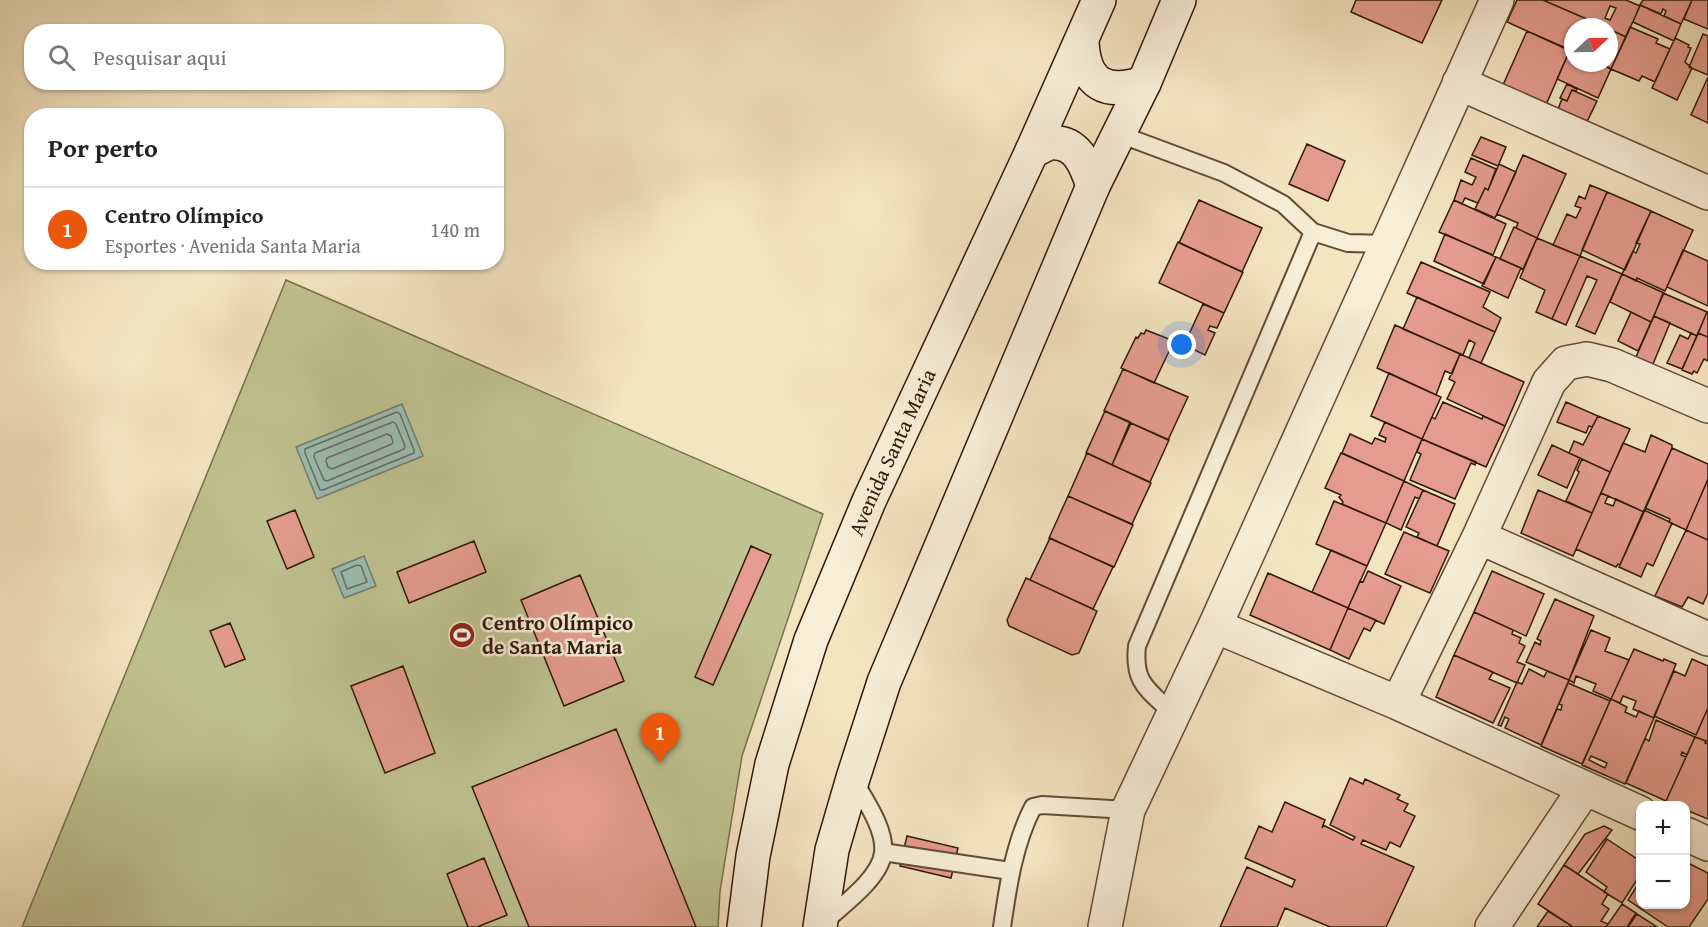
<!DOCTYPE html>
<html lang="pt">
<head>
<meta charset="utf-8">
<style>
	:root { --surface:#fff; --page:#f2f2f2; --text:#222; --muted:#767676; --line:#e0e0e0; --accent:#ea580c }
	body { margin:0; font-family:"Gentium Book Plus",serif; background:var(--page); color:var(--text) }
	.controls { position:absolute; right:18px; bottom:18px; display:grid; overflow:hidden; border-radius:12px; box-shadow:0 2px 4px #0004 }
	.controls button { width:54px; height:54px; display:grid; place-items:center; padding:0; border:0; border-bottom:2px solid var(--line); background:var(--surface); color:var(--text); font:30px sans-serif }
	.compass { position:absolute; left:1564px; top:18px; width:54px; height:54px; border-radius:50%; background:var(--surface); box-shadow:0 2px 4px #0004; rotate:68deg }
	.you { position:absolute; left:1182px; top:345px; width:21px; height:21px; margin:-15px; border:4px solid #fff; border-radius:50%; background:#1a73e8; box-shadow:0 0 0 9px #1a73e833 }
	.badge { display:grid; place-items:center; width:39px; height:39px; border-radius:50%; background:var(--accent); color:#fff; font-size:20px; font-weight:700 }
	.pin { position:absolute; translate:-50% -50px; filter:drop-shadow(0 2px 3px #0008) }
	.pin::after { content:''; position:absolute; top:32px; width:21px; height:18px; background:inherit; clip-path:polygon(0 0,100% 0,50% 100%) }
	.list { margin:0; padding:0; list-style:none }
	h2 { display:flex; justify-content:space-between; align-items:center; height:78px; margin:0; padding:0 24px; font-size:26px }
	h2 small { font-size:20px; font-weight:400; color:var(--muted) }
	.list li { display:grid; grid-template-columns:39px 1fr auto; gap:18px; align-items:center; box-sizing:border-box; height:84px; padding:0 24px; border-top:2px solid var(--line) }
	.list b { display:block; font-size:22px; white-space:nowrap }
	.list p { margin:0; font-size:20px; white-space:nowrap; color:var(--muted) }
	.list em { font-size:20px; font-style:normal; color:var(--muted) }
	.icon { flex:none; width:33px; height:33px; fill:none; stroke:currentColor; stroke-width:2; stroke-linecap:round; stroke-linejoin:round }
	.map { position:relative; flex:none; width:1708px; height:927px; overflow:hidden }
	.search { position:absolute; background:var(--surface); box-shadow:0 2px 4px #0004; left:24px; top:24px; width:480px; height:66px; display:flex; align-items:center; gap:15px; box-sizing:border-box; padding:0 21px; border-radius:24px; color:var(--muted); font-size:22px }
	.panel { position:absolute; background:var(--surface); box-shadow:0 2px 4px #0004; left:24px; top:108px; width:480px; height:162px; border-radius:24px }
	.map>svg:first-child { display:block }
</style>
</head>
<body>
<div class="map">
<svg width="1708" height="927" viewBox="0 0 1708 927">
	<rect width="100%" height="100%" fill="#f4e5c1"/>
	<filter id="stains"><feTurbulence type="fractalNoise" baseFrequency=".00333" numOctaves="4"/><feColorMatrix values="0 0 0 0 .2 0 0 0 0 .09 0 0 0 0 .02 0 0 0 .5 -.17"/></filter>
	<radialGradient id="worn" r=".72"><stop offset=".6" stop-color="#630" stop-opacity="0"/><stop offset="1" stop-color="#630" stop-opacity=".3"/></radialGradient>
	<!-- green -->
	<path fill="#bfc391" stroke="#786e4d" stroke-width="1.5" d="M286 280 823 514 742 756 720 891 718 927H22Z"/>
	<!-- water -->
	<path fill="#9cbfb6" stroke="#717c71" stroke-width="1.5" d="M402 404 423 456 317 499 296 447Z
		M364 556 376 586 344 598 332 569Z"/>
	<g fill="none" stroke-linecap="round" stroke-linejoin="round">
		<!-- shore -->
		<path stroke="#666c60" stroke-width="1.5" d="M397 412 400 414 414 450V453L323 490H320L305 453V449Z
			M393 422 396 424 405 446 404 449 327 481 324 480 314 457 315 453Z
			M387 434 391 436 393 442 392 444 332 469 328 467 326 461 327 458Z
			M357 565 361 566 367 582 347 589 341 572Z"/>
	</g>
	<!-- building -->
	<path fill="#e59c8e" stroke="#301809" stroke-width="1.5" fill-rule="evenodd" d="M1356 0H1442L1422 43 1351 12Z
		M1517 0H1543L1605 27H1573V52L1507 22Z
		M1543 0H1626L1640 6 1626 37 1609 29V27H1605ZM1610 6 1616 8 1610 20 1605 18Z
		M1643 0H1692L1681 24 1664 16 1666 11 1663 9 1661 14 1640 5Z
		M1692 0H1708V29L1684 19Z
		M1640 5 1681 24 1674 41 1633 22Z
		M1630 27 1658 39 1656 43 1670 49 1655 82 1642 76 1639 81 1611 69Z
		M1609 29 1626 37 1611 69 1606 66 1609 63Z
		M1527 31 1570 50 1545 107 1499 94Z
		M1703 34 1708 36V75L1689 67Z
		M1675 38 1689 45 1688 47 1691 48 1685 62 1692 68 1677 100 1652 88Z
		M1570 50 1573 52V63H1591L1589 66 1592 67 1594 63H1598L1611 69 1598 98 1557 79Z
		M1708 77V123L1691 115Z
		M1567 84 1577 89 1576 91 1572 90 1567 101 1560 98Z
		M1572 90 1597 101 1582 132 1554 119 1562 99 1567 101Z
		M1481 137 1506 147 1498 166 1472 155Z
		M1307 144 1345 161 1328 201 1289 184Z
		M1523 155 1566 174 1537 238 1516 228 1518 223 1497 214Z
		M1471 158 1496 169 1488 190 1485 188 1478 203 1465 198 1462 204 1454 200 1461 180 1472 185 1476 177 1465 172Z
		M1499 164 1516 172 1495 218 1475 209 1485 188 1488 190Z
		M1590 185 1607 192 1580 256 1553 245 1567 214 1576 218 1581 208 1575 206 1579 196 1585 199Z
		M1607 192 1651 211 1625 270 1582 250Z
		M1199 200 1262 228 1242 272 1179 243Z
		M1454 200 1506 224 1493 255 1439 232Z
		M1651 211 1693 230 1665 291 1637 278 1636 281 1622 274 1633 251 1636 253 1640 244 1636 243Z
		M1514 227 1537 238 1523 269 1500 259Z
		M1445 234 1496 257 1484 284 1434 261Z
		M1537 238 1580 256 1552 319 1536 312 1545 290 1520 278Z
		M1178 242 1243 272 1224 313 1159 283Z
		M1683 250 1708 261V306L1667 287Z
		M1580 256 1622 274 1595 334 1576 326 1597 280 1587 276 1566 325 1552 319Z
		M1496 257 1521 268 1508 298 1482 286Z
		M1421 262 1490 292 1483 307 1501 318 1495 332 1407 293Z
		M1622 274 1664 293 1651 322 1610 302Z
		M1663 293 1707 312 1697 336 1654 316Z
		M1417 297 1495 332 1481 363 1469 358 1475 343 1469 340 1463 355 1403 329Z
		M1203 304 1224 313 1217 328 1210 326 1208 330 1215 333 1205 355 1184 345Z
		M1631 312 1651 322 1638 351 1618 341Z
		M1707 312 1708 313V339V337L1698 333Z
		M1654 316 1670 323 1653 364 1636 357Z
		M1395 325 1460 354 1452 374 1445 371 1436 395 1377 368Z
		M1146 330 1174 341 1154 383 1121 368 1136 337 1138 338 1141 333 1144 334Z
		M1691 333 1697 336 1682 369 1667 363 1680 335 1688 339Z
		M1698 333 1708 337V361L1704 359 1697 373 1694 371 1692 374 1682 370Z
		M1460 354 1524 382 1505 426 1447 399 1455 382 1449 379Z
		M1123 369 1188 397 1168 440 1104 411Z
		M1389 373 1441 397 1422 439 1371 416Z
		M1443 402 1482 419 1483 416 1505 426 1486 467 1422 439 1432 417 1435 419Z
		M1566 402 1598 416 1592 427 1589 426 1586 433 1557 422Z
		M1105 411 1130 422 1112 465 1086 453Z
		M1598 416 1630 429 1610 472 1569 453 1574 441 1583 445Z
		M1385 422 1422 439 1404 481 1342 453 1350 434 1372 444 1375 438 1385 442 1386 438 1379 435Z
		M1131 423 1169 440 1150 482 1112 465Z
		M1651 435 1672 445V448L1644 512 1601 493 1623 443 1645 452Z
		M1422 439 1476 462 1475 465 1471 463 1455 499 1410 480 1421 454 1417 452Z
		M1552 445 1580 458 1567 488 1538 475Z
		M1672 448 1708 464V479L1686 530 1669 522 1670 519 1645 508Z
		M1087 453 1151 483 1132 524 1068 496Z
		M1341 453 1404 481 1386 523 1342 504 1343 502 1339 497 1341 495 1325 488Z
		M1582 459 1610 472 1592 513 1566 501 1579 472 1577 470Z
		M1708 479V540L1686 530Z
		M1404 481 1423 490 1419 499 1415 497 1401 530 1386 523Z
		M1423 490 1455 504 1437 546 1417 537 1419 533 1406 527Z
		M1538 490 1592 513 1573 556 1521 533Z
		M1601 493 1608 496 1605 503 1613 506 1616 499 1644 512 1620 565 1618 564 1616 567 1576 549Z
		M1068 496 1133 525 1114 567 1049 538Z
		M1334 501 1386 523 1367 566 1316 544Z
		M295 510 314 557 287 569 267 521Z
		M1644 510 1672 523 1653 566 1647 563 1641 577 1619 567Z
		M1686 530 1708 540V593L1703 604 1688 597 1682 607 1655 596Z
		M1404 532 1449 551 1430 593 1385 574Z
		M1050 538 1113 567 1093 609 1030 580Z
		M474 541 486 572 409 603 397 572Z
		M751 546 771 555 713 685 695 677Z
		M1331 550 1367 566 1348 608 1312 592Z
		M1368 571 1401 586 1384 624 1348 608 1360 581 1363 582Z
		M1492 571 1544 594 1526 636 1474 612Z
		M1268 573 1348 608 1330 650 1250 615Z
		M580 575 624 681 564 706 521 600Z
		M1026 578 1097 611 1079 653 1072 655 1009 626 1007 620Z
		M1555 599 1594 616 1569 680 1526 662 1535 642 1540 645 1541 641 1537 639Z
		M1348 608 1376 620 1370 631 1364 628 1349 659 1330 650Z
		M1474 612 1513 630 1512 634 1521 638 1519 643 1525 646 1517 662 1525 665 1517 683 1454 655Z
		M230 623 245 659 225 667 210 631Z
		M1591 630 1610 638 1605 651 1629 660 1611 699 1593 691 1596 684 1576 676 1574 683 1569 680Z
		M1634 649 1663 661 1664 659 1676 664 1654 718 1633 709 1636 701 1623 696 1620 703 1611 699Z
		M1454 655 1493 672 1489 679 1510 688 1493 723 1436 697Z
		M1692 659 1708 666V708L1696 735 1654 716 1674 671 1685 676Z
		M403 666 435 753 385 773 351 686Z
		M1529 669 1544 677 1547 671 1569 680 1541 745 1505 728 1509 719 1505 717 1501 726 1498 725 1517 682 1522 684Z
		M1568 683 1610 701 1582 764 1541 746 1557 709 1561 710 1562 705 1559 704Z
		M1611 699 1627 707 1625 712 1636 717 1639 711 1654 718 1625 784 1582 765ZM1591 756 1607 763 1605 768 1589 760Z
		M1708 708V742L1695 737Z
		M1656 720 1695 737 1687 755 1682 752 1681 755 1686 757 1666 801 1626 783 1644 741 1646 739 1649 741Z
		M616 729 696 927H529L472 787Z
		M1695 737 1706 741 1705 743 1708 744V819L1686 810V806H1676L1666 801Z
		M1350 778 1363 784 1365 779 1400 795 1397 799 1408 804 1404 811 1415 816 1400 847 1390 842 1386 850 1363 840 1361 844 1414 867 1386 927H1330L1285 908 1277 927H1220L1247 867 1292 887 1295 880 1245 858 1259 826 1272 832 1285 802 1325 820 1322 828 1323 825 1353 840 1355 837 1330 825Z
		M1604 826 1612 830 1578 874 1564 865 1585 834Z
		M907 836 958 848 951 878 900 866Z
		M1607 839 1640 861V875L1622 903 1604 892 1607 887 1586 872Z
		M484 858 507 915 477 927H468L447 874Z
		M1686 862 1708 873V899L1689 927H1668L1628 900 1640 881V904H1686Z
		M1564 865 1608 894 1602 904 1609 909 1601 921 1608 924 1606 927H1573L1538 904Z
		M1622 904 1636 913 1627 927H1606Z
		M1548 911 1573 927H1537Z
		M1637 914 1657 927H1628Z"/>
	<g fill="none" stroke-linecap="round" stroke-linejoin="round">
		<defs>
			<path id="service" d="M1119 134 1224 173 1283 204 1313 232
				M1173 714C1148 689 1133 684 1137 646L1313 232 1348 243 1388 244
				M883 852 1010 871
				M823 923C841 906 880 879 883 853 886 830 865 800 854 781
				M1002 927C1008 886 1014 844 1033 807L1042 805 1128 810"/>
			<path id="minor" d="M1459 83 1708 193
				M1479 537 1708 639
				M1215 626 1398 703
				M1640 813 1398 703 1479 537 1549 382 1566 363 1587 359 1612 365 1708 406
				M1686 834 1708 844
				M1105 927 1128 810 1215 626 1497 0
				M1492 927 1585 788"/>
			<g id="secondary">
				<path d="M1082 43C1085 85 1106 95 1144 83"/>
				<path d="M1032 151C1038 149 1045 144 1050 143 1077 140 1086 165 1093 186"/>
				<path id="s1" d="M744 927 753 856 772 764 811 640 869 501 1032 151 1099 0"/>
				<path d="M820 927 832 850 853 778 884 682 1093 186 1144 83 1179 0"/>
			</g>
		</defs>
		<!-- service casing -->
		<use href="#service" stroke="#614b37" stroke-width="20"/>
		<!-- minor casing -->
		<use href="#minor" stroke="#614b37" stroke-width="36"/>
		<!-- secondary casing -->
		<use href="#secondary" stroke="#301809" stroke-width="36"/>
		<!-- service -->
		<use href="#service" stroke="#f8eed7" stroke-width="16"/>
		<!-- minor -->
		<use href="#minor" stroke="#f8eed7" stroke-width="33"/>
		<!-- secondary -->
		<use href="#secondary" stroke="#f8eed7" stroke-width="33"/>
	</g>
	<!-- icons -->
	<defs>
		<symbol id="stadium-disc" viewBox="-11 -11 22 22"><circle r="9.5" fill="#8f2418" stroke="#f8eed7"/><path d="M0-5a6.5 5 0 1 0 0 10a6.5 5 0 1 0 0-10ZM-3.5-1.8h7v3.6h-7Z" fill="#fff"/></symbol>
	</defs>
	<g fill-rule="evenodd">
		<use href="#stadium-disc" x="447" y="620" width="30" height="30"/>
	</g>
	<g text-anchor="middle" stroke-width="5" stroke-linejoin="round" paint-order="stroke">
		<!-- street labels -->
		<g font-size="21" fill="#301809" stroke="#f8eed7">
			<text dy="7" stroke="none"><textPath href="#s1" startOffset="500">Avenida Santa Maria</textPath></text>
		</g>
		<!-- poi labels -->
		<g font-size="21" font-weight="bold" fill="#301809" stroke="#f8eed7" text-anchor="start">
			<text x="482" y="630">Centro Olímpico<tspan x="482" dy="24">de Santa Maria</tspan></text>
		</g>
	</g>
	<rect width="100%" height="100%" filter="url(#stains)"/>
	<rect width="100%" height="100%" fill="url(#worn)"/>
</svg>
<div class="controls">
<button>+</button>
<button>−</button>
</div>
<svg class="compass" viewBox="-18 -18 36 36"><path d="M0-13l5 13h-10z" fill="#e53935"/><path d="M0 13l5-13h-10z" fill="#767676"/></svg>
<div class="you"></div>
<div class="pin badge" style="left:660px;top:763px">1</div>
<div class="search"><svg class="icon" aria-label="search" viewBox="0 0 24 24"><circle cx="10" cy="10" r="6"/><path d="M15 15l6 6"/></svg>Pesquisar aqui</div>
<section class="panel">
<h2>Por perto<small></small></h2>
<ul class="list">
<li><span class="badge">1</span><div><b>Centro Olímpico</b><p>Esportes · Avenida Santa Maria</p></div><em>140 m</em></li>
</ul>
</section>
</div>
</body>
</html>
